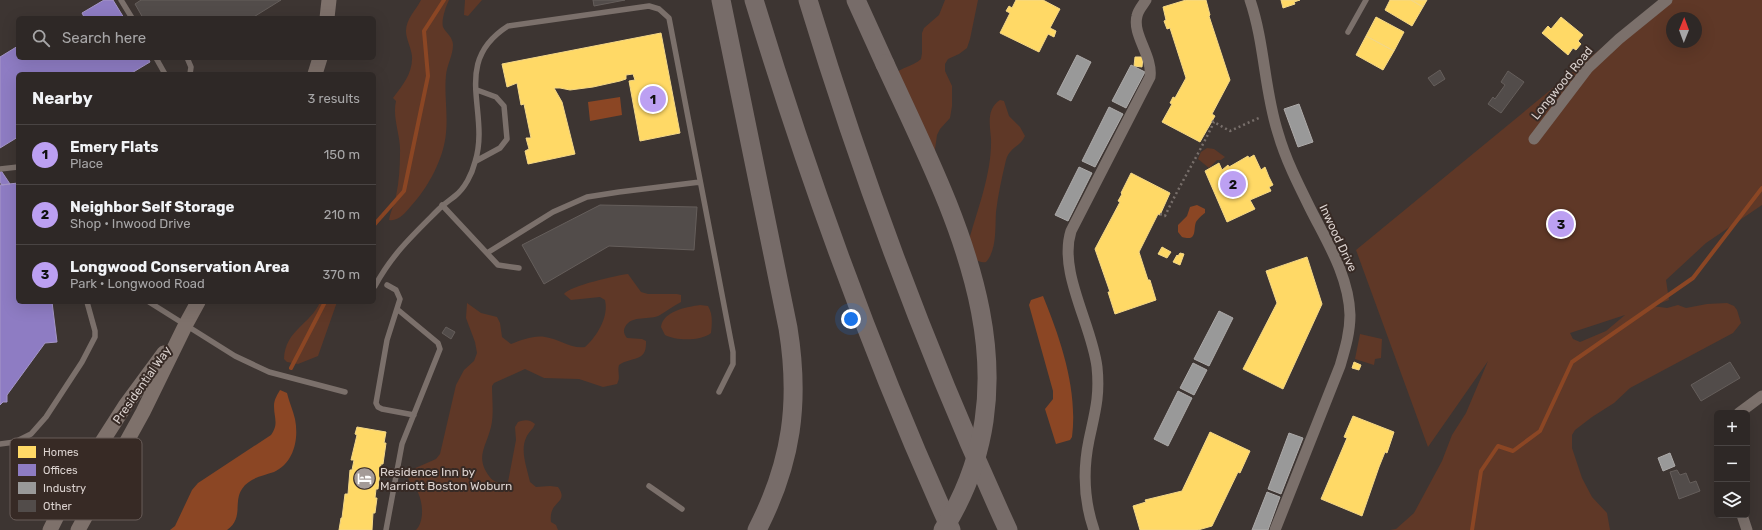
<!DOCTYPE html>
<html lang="en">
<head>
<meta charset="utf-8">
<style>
	:root { --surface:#2e2826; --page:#3a3432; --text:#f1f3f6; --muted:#a7a6a7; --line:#494443; --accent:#bca0f2 }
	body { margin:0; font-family:Rubik,sans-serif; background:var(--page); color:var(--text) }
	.controls { position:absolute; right:12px; bottom:12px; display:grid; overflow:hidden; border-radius:6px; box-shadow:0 4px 16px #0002 }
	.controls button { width:36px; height:36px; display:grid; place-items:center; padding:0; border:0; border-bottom:1px solid var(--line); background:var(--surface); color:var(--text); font:20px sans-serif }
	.compass { position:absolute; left:1666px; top:12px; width:36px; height:36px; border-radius:50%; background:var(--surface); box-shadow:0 4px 16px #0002; rotate:1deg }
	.you { position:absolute; left:851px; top:319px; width:14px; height:14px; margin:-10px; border:3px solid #fff; border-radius:50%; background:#1a73e8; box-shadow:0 0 0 6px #1a73e833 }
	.badge { display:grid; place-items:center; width:26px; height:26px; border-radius:50%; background:var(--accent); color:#111; font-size:13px; font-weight:700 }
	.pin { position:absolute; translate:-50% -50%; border:2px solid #fff; box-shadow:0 1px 4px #0006 }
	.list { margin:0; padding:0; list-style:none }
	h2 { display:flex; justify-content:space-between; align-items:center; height:52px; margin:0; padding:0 16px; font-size:17px }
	h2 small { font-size:13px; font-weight:400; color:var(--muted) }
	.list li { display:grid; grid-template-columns:26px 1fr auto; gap:12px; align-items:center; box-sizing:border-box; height:60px; padding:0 16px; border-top:1px solid var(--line) }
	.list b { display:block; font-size:15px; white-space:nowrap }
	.list p { margin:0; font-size:13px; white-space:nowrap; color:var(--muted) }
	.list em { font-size:13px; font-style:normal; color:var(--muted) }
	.icon { flex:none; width:22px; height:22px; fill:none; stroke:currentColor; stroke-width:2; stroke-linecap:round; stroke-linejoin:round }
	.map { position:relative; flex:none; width:1762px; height:530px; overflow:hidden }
	.search { position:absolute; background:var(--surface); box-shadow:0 4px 16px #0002; left:16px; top:16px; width:360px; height:44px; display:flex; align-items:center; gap:10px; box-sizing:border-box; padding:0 14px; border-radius:6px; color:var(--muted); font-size:15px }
	.panel { position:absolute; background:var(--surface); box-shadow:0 4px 16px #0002; left:16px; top:72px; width:360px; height:232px; border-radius:6px }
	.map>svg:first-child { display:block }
</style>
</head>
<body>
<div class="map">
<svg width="1762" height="530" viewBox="0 0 1762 530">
	<rect width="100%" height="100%" fill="#3d3532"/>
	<!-- green -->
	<path fill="#5f3827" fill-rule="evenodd" d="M421 0H449C446 6 441 20 443 27 446 33 453 37 453 45 453 55 447 65 446 75 444 94 448 113 446 133 444 158 428 188 411 206 406 212 398 222 389 220 390 212 395 204 396 196 399 182 400 167 400 153 401 136 392 118 396 101L393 98C403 85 413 73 412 56 411 47 406 39 406 31 406 19 416 10 421 0Z
		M465 0H482L468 16 464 15Z
		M945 0H978L970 39 967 48 959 54 948 59 945 64V71L952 86V106L950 118 940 129 937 135 934 156 894 75C901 67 912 67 921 59L922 53V33L924 28 939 15Z
		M1660 0H1762V205L1706 243 1666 280 1669 300 1652 306 1667 308 1678 305 1686 308 1707 304 1727 303 1734 306 1737 310 1741 323 1733 333 1630 388 1614 403 1592 417 1575 430 1572 435V448L1582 478 1592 497 1607 513 1610 530H1390L1396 529 1414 513 1442 461 1452 435 1466 413 1488 361 1428 447 1356 250ZM1672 18H1696V42H1672ZM1625 315 1606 331 1580 342 1573 339 1570 333Z
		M1000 100 1004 101 1009 116 1020 127 1025 136C1020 147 1010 147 1006 160 1002 177 998 194 996 212 995 228 997 250 986 262 973 264 970 251 969 240 978 208 992 172 991 139 990 125 986 109 1000 100Z
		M1207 148 1214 149 1225 157 1221 160H1217L1209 168 1198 159 1201 152Z
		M628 274 641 292 648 294H677L681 295V302C673 306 667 311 660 315 650 321 632 314 625 327 623 331 624 334 627 338L642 339 646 341C647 363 632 356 619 365 617 372 621 377 617 384L603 387 579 379 544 378 525 369 494 383 492 386C492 399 494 414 491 427 486 447 475 457 489 476 494 483 500 484 508 482L516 440 515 427 518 422C524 420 529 419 535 424 533 430 528 432 526 438 520 451 527 468 530 482L536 487 550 486 558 487C570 504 548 500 551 522L556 525 558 530H416C427 519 422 489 409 481L408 477 411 470 436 459 440 454 456 385 464 370 474 361 477 353 475 342 466 318 467 303 481 313 497 317 500 323 502 337 511 344C522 340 534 335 545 337 559 339 571 349 585 347 597 336 609 317 605 300L600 297 571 300 564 294C569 286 618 275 628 274Z
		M320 302H337L318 356 298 364 287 362 284 359C285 330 311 324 320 302Z
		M700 305 708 306C713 314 712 324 711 333 702 341 676 341 665 335L661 327C663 311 687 307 700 305Z
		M1360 334 1382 339 1381 358 1375 359 1374 365 1355 359Z"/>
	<!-- water -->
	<path fill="#8b4624" d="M620 97 622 115 590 121 588 102Z
		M1197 205 1205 209V213C1203 214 1198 219 1196 222 1193 229 1198 242 1182 237L1178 232V225L1187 216 1190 207Z
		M1043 296C1061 340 1078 390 1072 437L1070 440 1056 444 1045 409 1053 399V391L1029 305 1031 300Z
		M280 390 287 393C289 402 293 410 295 419 299 439 294 463 274 472 262 476 249 478 242 489 233 502 244 518 227 530H170L175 526 192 490 198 483 271 435C279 424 274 418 274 406 274 400 277 395 280 390Z"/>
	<!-- homes -->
	<path fill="#ffd966" stroke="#f4d786" d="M1016 0H1043L1060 9 1050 28 1056 31 1054 37 1048 34 1039 52 1000 33 1010 13 1006 11 1009 6 1012 8Z
		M1186 0H1206L1210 15 1209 16 1230 80 1212 114 1215 116 1200 142 1162 122 1172 104 1170 103 1173 97 1175 98 1186 78 1170 28 1167 29 1164 21 1166 20 1163 7Z
		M1281 0H1300L1294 2 1295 4 1283 8Z
		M1390 0H1411L1423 7 1412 26 1385 10Z
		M1411 0H1427L1423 7Z
		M1376 17 1404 32 1394 51 1366 36Z
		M1561 17 1583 35 1578 41 1581 44 1576 50 1573 48 1568 55 1542 33 1548 26 1551 29Z
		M661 33 680 133 640 141 629 81 635 80 633 74 626 75V79L620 81 593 87 570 90 560 88H554L562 102 575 154 528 164 525 151 529 149 526 138H531L524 104 521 105 517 83 507 87 502 64Z
		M1366 36 1394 51 1383 70 1356 55Z
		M1135 57H1143L1142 67 1134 66Z
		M1254 155 1261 170 1265 167 1269 177 1273 185 1269 187 1271 191 1250 200 1255 209 1227 222 1205 171 1219 163 1222 170 1228 165 1229 167 1248 156 1249 158Z
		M1131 173 1170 193 1160 215 1158 214 1139 252 1148 280H1150L1156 300 1115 314 1108 292H1110L1095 249 1120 202 1118 201 1122 194 1121 193Z
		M1162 247 1171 252 1167 258 1158 254Z
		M1180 253 1184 254 1180 265 1173 262 1177 255 1178 256Z
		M1307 257 1322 304 1283 389 1243 369 1277 303 1266 271Z
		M1354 362 1361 365 1359 370 1352 368Z
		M1353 416 1394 432 1387 453 1385 452 1379 467 1362 516 1321 499 1347 438 1344 437Z
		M357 427 386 432 384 443H386L383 464H381L378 489H376L375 498H377L375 513H373L372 530H339L341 518H342L345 494H348L350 470H352L354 460H351L357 435 355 434Z
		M1210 432 1250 451 1240 473 1238 472 1212 526 1198 530H1140L1133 506 1146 502 1145 500 1182 491Z"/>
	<!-- offices -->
	<path fill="#8e7cc3" stroke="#a596c7" d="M104 0H113L124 18H82L84 17 82 13Z
		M18 46V58H148L150 62 130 74H18V137L0 148V57Z
		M0 169 10 184 2 185 0 182Z
		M18 183V302H52L57 342 45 343 7 395V402H3L0 405V185Z"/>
	<!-- industry -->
	<path fill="#999" stroke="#adaaa9" d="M1077 55 1091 62 1071 101 1057 94Z
		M1131 65 1145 72 1126 108 1112 101Z
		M1299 104 1313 142 1298 147 1284 109Z
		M1109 107 1123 114 1095 167 1082 161Z
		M1079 167 1092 173 1068 221 1055 215Z
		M1219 311 1233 318 1209 366 1194 359Z
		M1193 363 1207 370 1194 395 1180 388Z
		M1178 391 1192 398 1168 446 1154 439Z
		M1289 433 1303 438 1281 494 1268 489Z
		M1670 453 1675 466 1663 471 1658 458Z
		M1267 492 1280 497 1268 530H1252Z"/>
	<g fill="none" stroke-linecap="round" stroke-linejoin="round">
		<!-- stream -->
		<path stroke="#8b4624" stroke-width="4" d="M374 225 404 191 428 76 424 31 444 0
			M291 368 325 302
			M1472 530 1481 471 1498 446 1513 451 1540 431 1572 362 1693 278 1762 188"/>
	</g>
	<!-- building -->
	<path fill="#524c4a" stroke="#655e5b" d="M141 0H140H281L252 18H143L135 4Z
		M593 0H625L594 6Z
		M1440 70 1445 79 1434 86 1428 78Z
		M1508 71 1524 82 1501 113 1488 104 1493 97 1495 99 1505 85 1501 82Z
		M600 205 697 207 694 250 609 246 544 284 522 245Z
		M446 327 455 332 451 339 442 333Z
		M1730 362 1740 378 1701 401 1691 385Z
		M1677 470 1680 475 1686 473 1690 483 1696 481 1700 491 1679 499 1670 472Z"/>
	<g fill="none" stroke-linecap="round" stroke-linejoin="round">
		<!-- path -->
		<path stroke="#786f6b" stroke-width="2.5" stroke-dasharray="2 3" stroke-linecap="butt" d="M1212 121 1230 131 1261 117
			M1160 214 1165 216C1180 184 1199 154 1214 122"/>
		<!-- lane -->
		<path stroke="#7b706b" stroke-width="5.5" d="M121 0 132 18
			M1348 32 1366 0
			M156 58 165 74
			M188 60 191 67 190 74
			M476 161 500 148 507 139 504 106 496 97 477 90
			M0 169 18 167
			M442 205 498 265 519 268
			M487 253 553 212 587 197 619 192 700 182
			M387 285 396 290 400 299 387 340 376 403 378 407 382 409 414 415
			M375 286C392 254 414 234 439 209 444 204 450 200 455 196 465 188 472 174 475 162 491 112 450 63 508 26L649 6 659 9 669 18 733 352V364L719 392
			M149 302 235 356 269 372 345 392
			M0 444 15 442 31 434 46 417 82 362 95 337V331L87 302
			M649 486 682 509
			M386 530 402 444 440 349 438 343 397 309"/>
		<!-- street -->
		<path stroke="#7b706b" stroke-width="11" d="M1250 0C1265 44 1264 90 1278 133 1286 161 1300 188 1313 214 1329 245 1349 278 1350 315 1350 333 1345 349 1340 366L1275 530
			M1534 139 1588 68 1619 39 1667 0
			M1739 413 1762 396
			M1742 515 1747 530
			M1094 530C1084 501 1083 469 1089 440 1095 412 1100 396 1097 367 1092 325 1058 272 1071 231L1150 77C1153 56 1132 35 1137 16 1138 10 1143 5 1146 0"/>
		<!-- secondary -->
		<path stroke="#7e716b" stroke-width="15" d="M327 18 329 0
			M315 74 320 58
			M50 530 66 498 125 406 164 353
			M78 530 143 412 186 324 198 302"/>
		<!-- highway -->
		<path stroke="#776c69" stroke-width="19" d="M721 0 788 328C800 402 792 462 757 530
			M754 0C809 181 873 358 951 530
			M808 0C863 181 929 358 1008 530
			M856 0 885 64"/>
		<!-- highway-bridge -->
		<path stroke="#776c69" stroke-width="19" d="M885 64C953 212 1042 372 943 530"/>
	</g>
	<!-- icons -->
	<defs>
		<symbol id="hotel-disc" viewBox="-11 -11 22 22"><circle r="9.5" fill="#a49b98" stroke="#372a25"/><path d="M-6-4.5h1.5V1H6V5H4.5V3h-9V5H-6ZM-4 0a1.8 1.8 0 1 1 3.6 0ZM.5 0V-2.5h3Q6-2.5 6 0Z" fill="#fff"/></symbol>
	</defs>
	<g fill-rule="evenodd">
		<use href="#hotel-disc" x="352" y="466" width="25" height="25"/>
	</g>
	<g text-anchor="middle" stroke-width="4" stroke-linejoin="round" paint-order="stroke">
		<!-- street labels -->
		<g font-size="12" fill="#dbd2cf" stroke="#372a25">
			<text transform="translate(1562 83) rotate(-51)" y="4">Longwood Road</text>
			<text transform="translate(1338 238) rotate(65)" y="4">Inwood Drive</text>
			<text transform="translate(142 385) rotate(-55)" y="4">Presidential Way</text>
		</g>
		<!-- poi labels -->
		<g font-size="12" fill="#dbd2cf" stroke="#372a25" text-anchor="start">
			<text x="380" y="476">Residence Inn by<tspan x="380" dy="14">Marriott Boston Woburn</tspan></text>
		</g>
	</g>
	<!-- legend -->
	<rect x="10" y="438" width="132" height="82" rx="6" fill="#372a25" stroke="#685c58" stroke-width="1"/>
	<rect x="18" y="446" width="18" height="12" fill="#ffd966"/>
	<rect x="18" y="464" width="18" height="12" fill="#8e7cc3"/>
	<rect x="18" y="482" width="18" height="12" fill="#999"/>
	<rect x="18" y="500" width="18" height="12" fill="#524c4a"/>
	<g font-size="11" fill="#dbd2cf">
		<text x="43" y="456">Homes</text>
		<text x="43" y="474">Offices</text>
		<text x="43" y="492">Industry</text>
		<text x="43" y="510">Other</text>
	</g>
</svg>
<div class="controls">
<button>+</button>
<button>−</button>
<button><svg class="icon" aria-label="layers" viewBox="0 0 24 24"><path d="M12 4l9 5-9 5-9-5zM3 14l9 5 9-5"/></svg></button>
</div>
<svg class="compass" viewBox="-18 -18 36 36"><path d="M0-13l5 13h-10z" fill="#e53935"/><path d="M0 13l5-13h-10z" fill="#a7a6a7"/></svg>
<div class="you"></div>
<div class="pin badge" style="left:653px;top:99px">1</div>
<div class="pin badge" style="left:1233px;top:184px">2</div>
<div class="pin badge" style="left:1561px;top:224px">3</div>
<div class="search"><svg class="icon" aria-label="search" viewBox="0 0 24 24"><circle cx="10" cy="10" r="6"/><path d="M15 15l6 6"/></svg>Search here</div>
<section class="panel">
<h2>Nearby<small>3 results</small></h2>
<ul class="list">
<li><span class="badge">1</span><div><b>Emery Flats</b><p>Place</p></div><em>150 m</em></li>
<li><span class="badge">2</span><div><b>Neighbor Self Storage</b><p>Shop · Inwood Drive</p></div><em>210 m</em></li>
<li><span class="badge">3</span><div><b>Longwood Conservation Area</b><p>Park · Longwood Road</p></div><em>370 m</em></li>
</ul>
</section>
</div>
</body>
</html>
